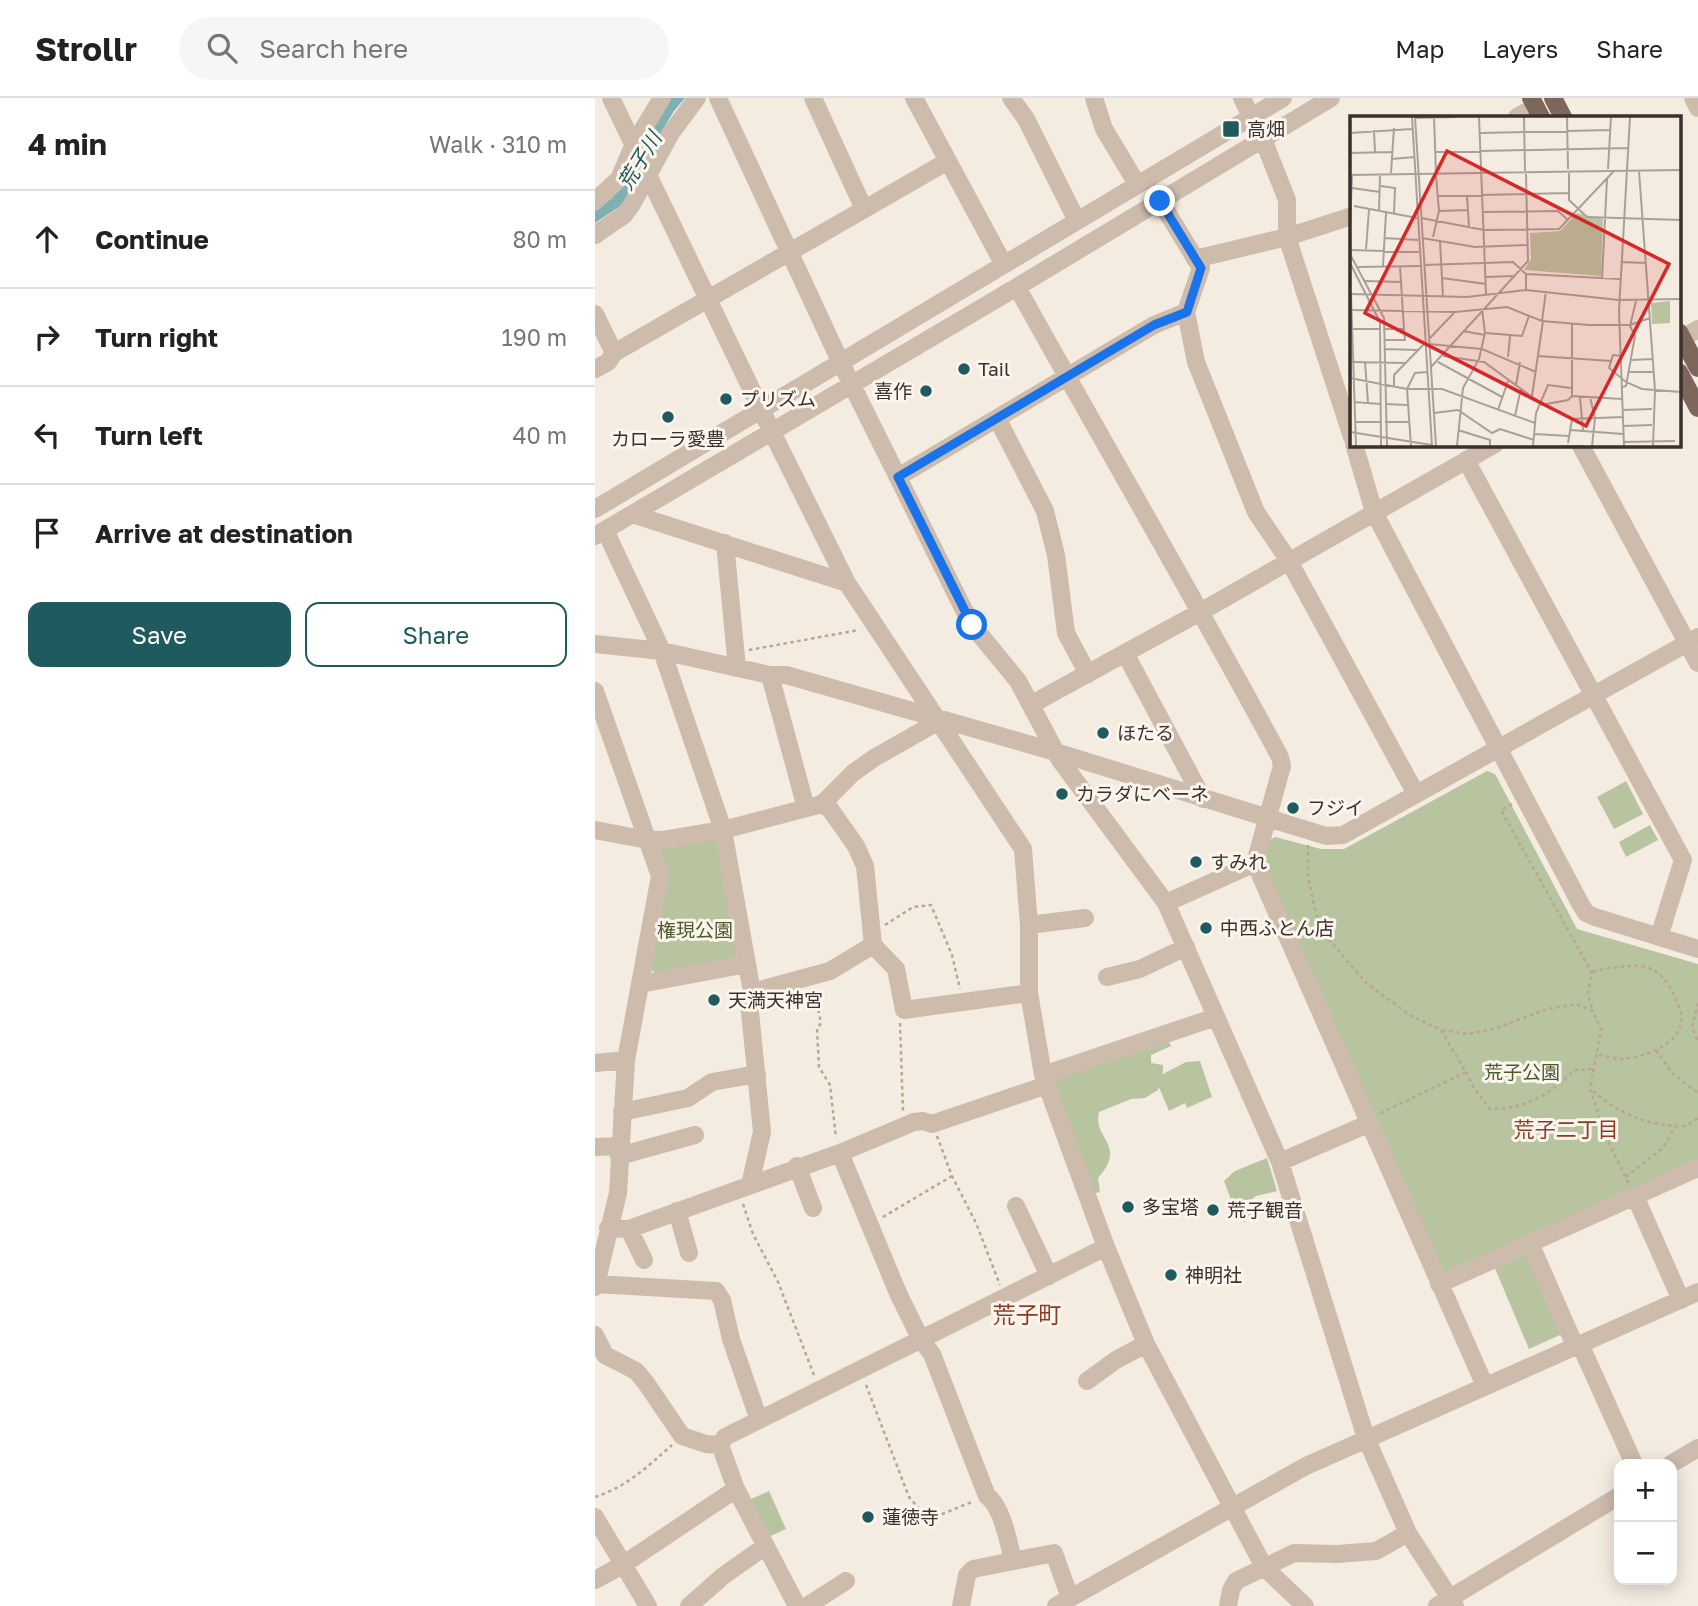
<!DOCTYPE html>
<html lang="en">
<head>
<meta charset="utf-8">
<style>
	:root { --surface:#fff; --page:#f6f6f6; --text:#222; --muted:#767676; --line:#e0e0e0; --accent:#1f5a5e }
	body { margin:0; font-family:"Golos Text","Noto Sans JP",sans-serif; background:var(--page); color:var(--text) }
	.controls { position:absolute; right:21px; bottom:21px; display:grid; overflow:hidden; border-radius:14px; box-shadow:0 4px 18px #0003 }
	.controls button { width:63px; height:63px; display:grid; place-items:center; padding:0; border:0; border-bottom:2px solid var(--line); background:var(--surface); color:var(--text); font:35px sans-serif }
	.stop { position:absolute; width:21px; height:21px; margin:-16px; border:5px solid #1a73e8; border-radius:50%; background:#fff }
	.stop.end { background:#1a73e8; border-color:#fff; box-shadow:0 2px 7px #0008 }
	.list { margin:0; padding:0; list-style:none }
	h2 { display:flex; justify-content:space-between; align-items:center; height:91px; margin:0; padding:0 28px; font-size:30px }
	h2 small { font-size:23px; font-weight:400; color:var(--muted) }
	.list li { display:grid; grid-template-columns:46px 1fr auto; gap:21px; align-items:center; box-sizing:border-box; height:98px; padding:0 28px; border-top:2px solid var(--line) }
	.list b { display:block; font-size:26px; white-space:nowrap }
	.list em { font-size:23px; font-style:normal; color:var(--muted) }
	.actions { display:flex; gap:14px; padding:21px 28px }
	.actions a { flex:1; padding:16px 0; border:2px solid var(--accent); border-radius:14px; text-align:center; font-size:24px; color:var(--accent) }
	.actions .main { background:var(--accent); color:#fff }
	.icon { flex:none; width:38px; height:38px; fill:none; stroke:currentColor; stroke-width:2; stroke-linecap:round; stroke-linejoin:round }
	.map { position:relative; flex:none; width:1103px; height:1508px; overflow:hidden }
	header { display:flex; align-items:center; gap:42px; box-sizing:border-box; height:98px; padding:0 35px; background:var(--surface); border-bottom:2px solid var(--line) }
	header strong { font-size:33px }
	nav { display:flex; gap:38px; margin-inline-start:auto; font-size:24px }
	.search { width:490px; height:63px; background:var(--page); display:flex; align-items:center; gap:18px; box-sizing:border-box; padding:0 24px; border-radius:38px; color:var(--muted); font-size:26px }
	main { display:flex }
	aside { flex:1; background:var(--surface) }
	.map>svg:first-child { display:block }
</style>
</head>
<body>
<header>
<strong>Strollr</strong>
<div class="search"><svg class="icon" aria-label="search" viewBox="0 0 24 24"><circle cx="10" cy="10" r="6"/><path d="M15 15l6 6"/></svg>Search here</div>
<nav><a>Map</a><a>Layers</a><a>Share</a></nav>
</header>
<main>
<aside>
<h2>4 min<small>Walk · 310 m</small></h2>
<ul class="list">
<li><svg class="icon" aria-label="ahead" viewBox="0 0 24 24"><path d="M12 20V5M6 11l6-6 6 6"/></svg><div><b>Continue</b></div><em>80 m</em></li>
<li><svg class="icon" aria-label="right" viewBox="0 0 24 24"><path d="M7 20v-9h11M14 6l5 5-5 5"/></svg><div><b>Turn right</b></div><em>190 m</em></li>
<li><svg class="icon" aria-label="left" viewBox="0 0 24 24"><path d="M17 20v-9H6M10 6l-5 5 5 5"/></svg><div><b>Turn left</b></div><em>40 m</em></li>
<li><svg class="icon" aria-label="arrive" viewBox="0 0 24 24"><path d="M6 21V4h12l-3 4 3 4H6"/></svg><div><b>Arrive at destination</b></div></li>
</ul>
<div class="actions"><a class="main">Save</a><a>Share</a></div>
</aside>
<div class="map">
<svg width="1103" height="1508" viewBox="0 0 1103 1508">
	<rect width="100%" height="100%" fill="#f4ebe1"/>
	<!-- green -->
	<path fill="#b8c4a0" d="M892 673 900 676 982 831 1103 866V1064L852 1175 847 1173 666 765 671 744 680 739 726 751H749Z
		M1031 683 1048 716 1019 731 1002 699Z
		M1055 727 1063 742 1031 759 1024 744Z
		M119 742 125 746 145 853 138 864 63 878 54 869 64 754 68 748Z
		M572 941 576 948 556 957V965L568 967V976L591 964 605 963 617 999 592 1010 590 1005 574 1013 564 989 563 992 550 1000 536 1001 504 1014C497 1041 533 1046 503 1080L505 1094 497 1096 456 980Z
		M672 1060 682 1093 661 1098 652 1105 657 1116 649 1124 641 1115 629 1083 640 1073Z
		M930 1154 968 1232 965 1237 934 1251 899 1168Z
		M174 1393 191 1431 171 1440 154 1402Z"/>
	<!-- water -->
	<path fill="#7fb0b2" d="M76 0H90L79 13 61 43 36 95 27 107 0 125V113L17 100 28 85 56 27Z"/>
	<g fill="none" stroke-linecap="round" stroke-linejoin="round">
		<!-- path -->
		<path stroke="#b9a596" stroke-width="2.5" stroke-dasharray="3.5 3.5" stroke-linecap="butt" d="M154 552 264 532
			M917 706 906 712 997 875 993 896 998 913
			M713 747V779L721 816 730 837 771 885 816 918 845 931 871 974 786 1015
			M290 827 318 809 336 807 357 857 365 891
			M998 874C1006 871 1015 870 1024 869 1054 864 1067 872 1080 899 1083 905 1088 918 1086 925 1083 947 1048 959 1029 961 1020 961 1011 958 1002 956
			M219 891 226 925 222 931 224 969 235 987 241 1040
			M1103 905 1097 929 1103 944
			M305 925 308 1013
			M847 932 873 936 899 931 952 911 981 906 998 913 1006 932 995 991 1012 1041 1034 1086
			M1061 952 1077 975 1103 995
			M871 974 879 990 895 1011C930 1011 955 997 979 972L999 971
			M998 993C1025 1016 1054 1029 1091 1028L1103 1020
			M342 1038 357 1078 381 1125 405 1187
			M1031 1079 1068 1050 1080 1029
			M148 1106 158 1136 183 1184 219 1277
			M288 1119 357 1078
			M271 1287 314 1399 327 1414 340 1419 379 1403
			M0 1399C33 1388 52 1369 77 1347"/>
		<!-- minor -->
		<path stroke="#cdbbac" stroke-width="18" d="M16 0 177 334 252 485 428 751 434 827V895L448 977 511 1149 551 1246 669 1469 710 1508
			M123 0 245 263 367 508 377 527 423 583 465 662 571 805 685 1064 771 1340 813 1435 860 1508
			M218 0 269 111
			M319 0 408 165
			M416 0 431 21 482 123
			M499 0 509 31 542 86
			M647 0 656 19
			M1098 0 1103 10
			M922 19 940 9
			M668 41 692 102V139L757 339
			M0 103 24 81 39 46 67 0
			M565 103 606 170 591 214 601 264 661 414 694 463 821 696
			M0 137 29 117 36 108 76 35 102 0
			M600 161 692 139 757 118
			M422 189C509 346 600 501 685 659L687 668 660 765 571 805
			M0 216 19 255 353 63
			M1084 242 1103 231
			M0 271 13 264 19 255
			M402 320 450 413 461 457 471 535 493 576
			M759 346 779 414 986 807 991 815 1000 819 1103 851
			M985 346 1103 565
			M871 362 1088 762 1064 839
			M303 379 559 227 591 214
			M0 411 688 0
			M37 416 252 485
			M10 432 67 553 128 732 157 894 154 904 167 1034 155 1087
			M0 438 422 189 736 0
			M130 445 142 570
			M0 546 67 553 175 577H191L461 654 731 738 748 737 1103 539
			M530 555 608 701
			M175 577 211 710
			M0 593 65 778 31 962 23 1095 1 1186
			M437 606 607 513 900 346
			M227 706 235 711 261 748 270 768 278 847 301 871 309 912 434 895
			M0 732 53 742H68L128 732 227 706 258 675 279 660 344 623
			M660 765 890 1288
			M434 827 490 820
			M512 879 545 871 591 849
			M45 886 152 866
			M157 894 235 873 278 847
			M0 965 31 962
			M448 977 621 919
			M27 1014 93 1000 117 984 162 976
			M0 1049 25 1048
			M245 1055 303 1195 326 1242 337 1256 392 1398C407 1408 414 1445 418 1463
			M24 1058 100 1037
			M685 1064 775 1025
			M202 1068 218 1110
			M1040 1098 1086 1202
			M421 1108 454 1178
			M82 1113 94 1155
			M13 1130 34 1131 245 1055 319 1024 328 1023 337 1026 452 987
			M34 1131 49 1162
			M935 1145 980 1248
			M844 1186 1103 1070
			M0 1189 1 1186 121 1193 127 1202 136 1241 164 1322
			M0 1237 10 1257 41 1273 51 1285 87 1338 111 1346 125 1347
			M985 1246 1039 1366
			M492 1283 521 1262 551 1246
			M1076 1366 1103 1350
			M0 1419 53 1508
			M0 1482 29 1466 141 1391
			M94 1508 128 1478 169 1449
			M202 1508 141 1391 125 1347 130 1339 511 1149
			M212 1508 251 1483
			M366 1508 372 1477 378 1471 459 1455 475 1500
			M461 1508 711 1368 1103 1194
			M633 1508 636 1492 641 1483 699 1455 742 1456 781 1453 813 1435
			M842 1508 1024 1398"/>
		<!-- major -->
		<path stroke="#7d675c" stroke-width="18" d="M936 0 946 19
			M958 0 968 19
			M1084 234 1103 270
			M1084 274 1103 310"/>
	</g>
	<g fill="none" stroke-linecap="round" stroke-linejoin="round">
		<!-- route -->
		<path stroke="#1a73e8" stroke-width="9" d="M377 527 303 379 559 227 592 214 606 170 565 103"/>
	</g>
	<!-- markers -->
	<g fill="#1f5a5e" stroke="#fbf5ee" stroke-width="2.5">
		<rect x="627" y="22" width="18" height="18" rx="3.5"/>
		<circle cx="369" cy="271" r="7"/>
		<circle cx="331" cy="293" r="7"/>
		<circle cx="131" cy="301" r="7"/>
		<circle cx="73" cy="319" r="7"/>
		<circle cx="508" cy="635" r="7"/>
		<circle cx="467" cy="696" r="7"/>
		<circle cx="698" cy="710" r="7"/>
		<circle cx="601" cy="764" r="7"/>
		<circle cx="611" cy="830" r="7"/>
		<circle cx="119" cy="902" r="7"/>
		<circle cx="533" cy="1109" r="7"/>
		<circle cx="618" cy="1112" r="7"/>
		<circle cx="576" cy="1177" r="7"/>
		<circle cx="273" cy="1419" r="7"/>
	</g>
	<g text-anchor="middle" stroke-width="6" stroke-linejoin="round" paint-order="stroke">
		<!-- poi labels -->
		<g font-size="19" fill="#3b302b" stroke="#fbf5ee" text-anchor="start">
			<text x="652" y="38">高畑</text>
			<text x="383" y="278">Tail</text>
			<text x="317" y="300" text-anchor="end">喜作</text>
			<text x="145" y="308">プリズム</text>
			<text x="73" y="348" text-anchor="middle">カローラ愛豊</text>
			<text x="522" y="642">ほたる</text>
			<text x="481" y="703">カラダにベーネ</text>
			<text x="712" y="717">フジイ</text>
			<text x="615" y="771">すみれ</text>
			<text x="625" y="837">中西ふとん店</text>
			<text x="133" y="909">天満天神宮</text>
			<text x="547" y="1116">多宝塔</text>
			<text x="632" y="1119">荒子観音</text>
			<text x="590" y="1184">神明社</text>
			<text x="287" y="1426">蓮徳寺</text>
		</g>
		<!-- park labels -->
		<g font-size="19" fill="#4a5a2e" stroke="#fbf5ee">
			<text x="100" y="839">権現公園</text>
			<text x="927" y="981">荒子公園</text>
		</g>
		<!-- water labels -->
		<g font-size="21" font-style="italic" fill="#1f5a5e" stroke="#fbf5ee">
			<text transform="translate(45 63) rotate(-59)" y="7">荒子川</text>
		</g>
		<!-- neighbourhood labels -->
		<g font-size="21" fill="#8c3b22" stroke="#fbf5ee">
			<text x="971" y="1039">荒子二丁目</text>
		</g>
		<!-- quarter labels -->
		<g font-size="23" fill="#8c3b22" stroke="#fbf5ee">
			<text x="432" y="1225">荒子町</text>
		</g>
	</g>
	<!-- overview -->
	<g transform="translate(755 18)">
		<rect width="331" height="331" fill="#f4ebe1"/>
		<path d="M227 97 253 103 251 160 174 154 181 143 180 117 210 115ZM320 185V207L302 208 301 187Z" fill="#b8c4a0"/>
		<path fill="none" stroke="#aaa098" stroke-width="2" d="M62 1 82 330M65 1 86 330M84 1 86 57M129 1 136 178M174 1 175 55M217 1 218 53M65 2 106 1M24 14 25 36M0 17 62 13M130 17 260 14M85 36 278 32M0 37 42 36M42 43 64 41M258 53 261 1M289 55 305 274 303 330M41 57 44 12M219 57V84L237 101 331 104M0 59 331 54M31 70 45 72 44 98M2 72 30 76M117 79 119 111M88 80 219 77M4 90 67 102M29 95 30 60M89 95 118 94M133 96 208 95 218 104M71 102 134 114 209 113 264 55M0 111 2 59M83 121 89 95 86 60M34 122 68 124M72 122 125 131 178 129M90 126 93 181M16 133 19 94M0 134 69 136M0 138 34 202 37 330M271 146 296 147M0 147 30 206 31 330M74 149 163 146 176 158V174M33 150 36 97M8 151 70 150M176 158 270 163M136 161 163 160M92 162 136 168M252 162 257 63M15 165 51 166M0 178 117 181 176 174 269 184 331 183M1 178 6 330M0 194 105 196 157 191 192 205 239 209H280L300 202M192 205 196 175M222 208V280L272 283M1 213H30M35 213H54L50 150M113 215 135 219M136 217 172 220 179 200M79 223 104 197M35 224H55L54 214M79 228 132 233 186 256M35 233 68 234M93 240 134 246 189 286M188 240 261 245M271 240 263 239 259 252 276 266 292 273 331 276M158 241 160 220M281 244 302 243M1 246 55 247M15 246 18 287M88 246 152 281M81 251 178 145 176 58M278 256H304M0 262 57 273H92L185 307M166 269 170 246M44 270V259L74 228M272 271 276 270 285 220 280 210 286 185M182 280 193 205M230 281 233 314M240 281 245 302 242 330M4 286 30 288M35 288 58 289M191 289 218 284 222 280M148 294 158 265M273 294 302 293M84 297 108 294 142 317 150 313 184 324M165 300 171 272M6 306H30M35 306H59M273 310 302 309M108 314 140 324V330M220 314 273 318M0 316 82 329M184 318 219 320M274 326 325 325M218 327 222 303 273 301M61 330 57 273 65 257 77 256M107 330 113 272 129 243 135 217 132 193M183 330 186 297 198 269 221 272M209 330H235M274 330 269 195 280 1"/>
		<path fill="#d62828" fill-opacity="0.15" stroke="#d62828" stroke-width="3.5" d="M97 35 319 148 236 310 15 197Z"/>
		<rect width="331" height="331" fill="none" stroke="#3b302b" stroke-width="3.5"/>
	</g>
</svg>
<div class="controls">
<button>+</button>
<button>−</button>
</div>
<div class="stop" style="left:377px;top:527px"></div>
<div class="stop end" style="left:565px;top:103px"></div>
</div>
</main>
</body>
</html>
